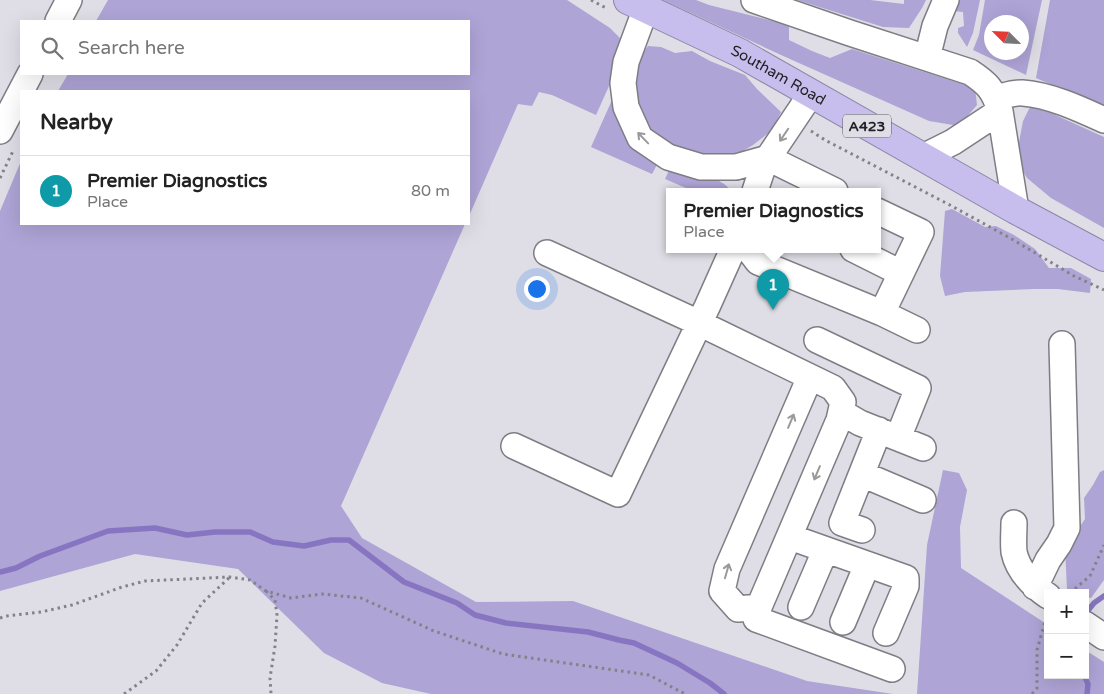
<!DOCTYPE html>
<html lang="en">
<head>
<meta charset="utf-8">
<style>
	:root { --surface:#fff; --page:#f6f6f6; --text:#222; --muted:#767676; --line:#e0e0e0; --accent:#076b18 }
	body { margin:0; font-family:"Varela Round",sans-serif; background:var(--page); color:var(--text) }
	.controls { position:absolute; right:15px; bottom:15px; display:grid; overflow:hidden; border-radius:0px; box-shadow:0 5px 20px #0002 }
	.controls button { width:45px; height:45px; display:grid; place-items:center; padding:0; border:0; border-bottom:1px solid var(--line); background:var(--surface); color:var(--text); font:25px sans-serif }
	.compass { position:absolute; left:984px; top:15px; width:45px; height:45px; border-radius:50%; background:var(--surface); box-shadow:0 5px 20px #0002; rotate:294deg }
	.you { position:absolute; left:536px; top:288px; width:18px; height:18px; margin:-12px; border:4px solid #fff; border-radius:50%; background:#1a73e8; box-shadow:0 0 0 8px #1a73e833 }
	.badge { display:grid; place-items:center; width:32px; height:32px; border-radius:50%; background:var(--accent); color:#fff; font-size:16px; font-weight:700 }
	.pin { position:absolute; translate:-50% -41px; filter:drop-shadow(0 1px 2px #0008) }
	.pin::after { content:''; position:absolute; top:26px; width:18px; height:15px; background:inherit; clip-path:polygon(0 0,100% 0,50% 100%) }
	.popup { position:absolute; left:666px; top:188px; width:215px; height:65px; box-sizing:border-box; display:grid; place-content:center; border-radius:0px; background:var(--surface); filter:drop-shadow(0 1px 4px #0005); font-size:16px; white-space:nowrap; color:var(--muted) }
	.popup b { font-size:19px; color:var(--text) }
	.popup::after { content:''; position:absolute; left:50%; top:100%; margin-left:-10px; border:10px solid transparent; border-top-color:var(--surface) }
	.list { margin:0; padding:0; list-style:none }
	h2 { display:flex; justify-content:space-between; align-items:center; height:65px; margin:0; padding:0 20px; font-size:21px }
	h2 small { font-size:16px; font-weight:400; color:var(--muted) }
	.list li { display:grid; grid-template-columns:32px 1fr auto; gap:15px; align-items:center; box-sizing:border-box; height:70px; padding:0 20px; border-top:1px solid var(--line) }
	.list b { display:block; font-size:19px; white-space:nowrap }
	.list p { margin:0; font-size:16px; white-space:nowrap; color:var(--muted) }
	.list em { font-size:16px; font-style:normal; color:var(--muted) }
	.icon { flex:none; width:28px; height:28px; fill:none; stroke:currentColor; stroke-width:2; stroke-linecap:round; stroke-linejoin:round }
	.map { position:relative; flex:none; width:1104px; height:694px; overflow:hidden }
	.search { position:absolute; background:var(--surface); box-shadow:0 5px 20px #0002; left:20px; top:20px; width:450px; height:55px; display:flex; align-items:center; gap:12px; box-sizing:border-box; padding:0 18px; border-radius:0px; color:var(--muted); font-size:19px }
	.panel { position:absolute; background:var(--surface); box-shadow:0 5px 20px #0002; left:20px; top:90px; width:450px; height:135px; border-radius:0px }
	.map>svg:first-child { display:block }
</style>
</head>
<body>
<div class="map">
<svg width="1104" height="694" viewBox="0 0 1104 694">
	<rect width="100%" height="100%" fill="#dfdee6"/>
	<!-- green -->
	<path fill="#aea4d6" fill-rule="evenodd" d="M108 0H567L610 28 620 38 616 64 609 86 596 115 552 95 539 92 532 106 518 104 469 216V91H58L68 74H469V21H96Z
		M663 0H696L709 5 789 25V40L812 51 830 58 852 49 975 88 977 105 959 126 929 121 781 55Z
		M797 0H870L904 4V0H926L922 8 909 28 883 27Z
		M959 0H980L973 33 967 47 958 33V28L964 26 963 12 953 11Z
		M985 0H1042L1026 75 973 50 979 35ZM992 22H1022V52H992Z
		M1050 0H1104V108L1036 78Z
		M648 46 661 47 675 53 692 51 710 61 745 75 757 89 781 112 771 131 753 145 743 151 724 156 686 154 652 135 633 96 635 69 641 55Z
		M612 100 616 102 659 161 652 174 591 147Z
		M1030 107 1051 113 1104 137V228L1051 198 1027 178 1016 158 1023 121Z
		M21 161V224H465L341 506 362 538 476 602 573 601 807 681 893 694H431L382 683 324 653 238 569 135 554 0 591V211Z
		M671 166C687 171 722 176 731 191H693L665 179Z
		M952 209 985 227 996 226 1014 235 1035 249 1049 268H1071L1091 279 1090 293 1058 289H1034L965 292 945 296 940 276 945 211Z
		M943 470 959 473 967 490 960 527 961 568 1048 625V675H1085V650L1104 662V694H917L927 545Z
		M1104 470V580L1091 598 1085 597V593H1075L1067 589 1065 548 1085 519 1084 498 1093 485 1100 472Z"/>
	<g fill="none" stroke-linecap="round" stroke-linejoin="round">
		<!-- stream -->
		<path stroke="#8875c1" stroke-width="5.5" d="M0 572 16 568 40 556 108 531 155 528 187 535 215 532H250L273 542 304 546 331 540H349L404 582 457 603 475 615 506 623 588 632 619 640 634 643 677 663 710 683 724 694
			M1085 614 1094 603 1104 596
			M1084 675 1088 684 1087 694"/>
		<defs>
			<path id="minor" d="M754 0 850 33 970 72C987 83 994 90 1000 111L1016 210
				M646 8 626 62 623 83 626 107 640 138 668 157 701 167H736L768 158 811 94
				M58 21 69 0
				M927 58 935 26 946 0
				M996 98C1005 96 1014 92 1023 93 1050 95 1080 109 1104 120
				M0 131 30 74
				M923 157 953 142 1000 111
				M755 191 762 170 768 158 835 191
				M748 249 758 262 882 313 921 232 877 211
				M853 249 901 273
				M547 253 699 323 833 388 843 402 839 420 759 607 756 619 892 669
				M882 313 917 330
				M817 340 918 388 898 438
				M841 412 860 423 923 448
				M514 446 618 494 707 307 733 249
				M862 474 923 500
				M1014 523C1014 532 1013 543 1014 552 1018 571 1032 585 1048 596
				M862 530 842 523 879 430
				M790 537 906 578V586L886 633
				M1035 587 1048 560 1059 544 1067 528 1062 344
				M759 607 738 609 722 591 727 569 810 377
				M801 607 825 551
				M843 622 867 565
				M1085 624 1104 637"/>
			<g id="highway">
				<path id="s1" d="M628 0 740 53 1016 210 1104 257"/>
			</g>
		</defs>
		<!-- minor casing -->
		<use href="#minor" stroke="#7e7d84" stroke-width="28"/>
		<!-- highway casing -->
		<use href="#highway" stroke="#8c86a6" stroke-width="30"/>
		<!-- path -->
		<path stroke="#838287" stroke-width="3" stroke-dasharray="2.5 4" stroke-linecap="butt" d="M591 0 606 8
			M811 131 825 140 948 204 1010 238 1074 276 1104 290
			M0 178 14 149
			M266 591 275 600 277 615 275 646 270 678 271 694
			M1070 593 1090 576 1104 545
			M0 618 7 616 41 612 72 605 122 587 145 581 230 577 250 580 266 591 291 598 322 594 361 598 434 631 503 654 649 675 685 694
			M124 694 156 671 177 645 202 603 230 577
			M1032 694 1037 688V650L1046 618"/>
		<!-- minor -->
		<use href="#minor" stroke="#fff" stroke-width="25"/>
		<!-- highway -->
		<use href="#highway" stroke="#c7beed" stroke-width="28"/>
	</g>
	<!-- one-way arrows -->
	<defs><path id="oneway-shaft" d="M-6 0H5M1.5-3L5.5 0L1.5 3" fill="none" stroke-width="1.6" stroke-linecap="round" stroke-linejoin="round" transform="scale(1.25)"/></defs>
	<g stroke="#9a9a9b">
		<use href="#oneway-shaft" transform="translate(784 135) rotate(124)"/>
		<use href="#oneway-shaft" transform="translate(643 138) rotate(-134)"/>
		<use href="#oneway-shaft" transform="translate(791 421) rotate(-67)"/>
		<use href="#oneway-shaft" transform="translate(817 473) rotate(113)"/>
		<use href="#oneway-shaft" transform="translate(727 571) rotate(-74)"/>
	</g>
	<g text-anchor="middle" stroke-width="4" stroke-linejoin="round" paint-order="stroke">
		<!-- shield labels -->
		<rect fill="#dfdee6" stroke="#59585c" stroke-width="1" x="843" y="114.5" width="48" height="23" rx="4"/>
		<g font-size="14" font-weight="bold" fill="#1f1e21">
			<text x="867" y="131">A423</text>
		</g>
		<!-- street labels -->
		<g font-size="15" fill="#1f1e21" stroke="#dfdee6">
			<text dy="5" stroke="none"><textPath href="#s1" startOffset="168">Southam Road</textPath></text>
		</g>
	</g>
</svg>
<div class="controls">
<button>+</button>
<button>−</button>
</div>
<svg class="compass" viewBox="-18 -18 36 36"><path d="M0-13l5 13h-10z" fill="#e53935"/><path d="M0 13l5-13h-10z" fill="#767676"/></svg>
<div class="you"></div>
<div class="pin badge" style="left:773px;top:310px;background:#0f9aa8">1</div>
<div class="popup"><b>Premier Diagnostics</b>Place</div>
<div class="search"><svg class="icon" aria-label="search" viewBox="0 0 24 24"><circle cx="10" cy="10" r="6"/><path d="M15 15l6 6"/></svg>Search here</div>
<section class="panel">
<h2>Nearby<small></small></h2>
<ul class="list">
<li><span class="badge" style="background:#0f9aa8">1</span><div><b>Premier Diagnostics</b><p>Place</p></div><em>80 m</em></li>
</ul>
</section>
</div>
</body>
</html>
